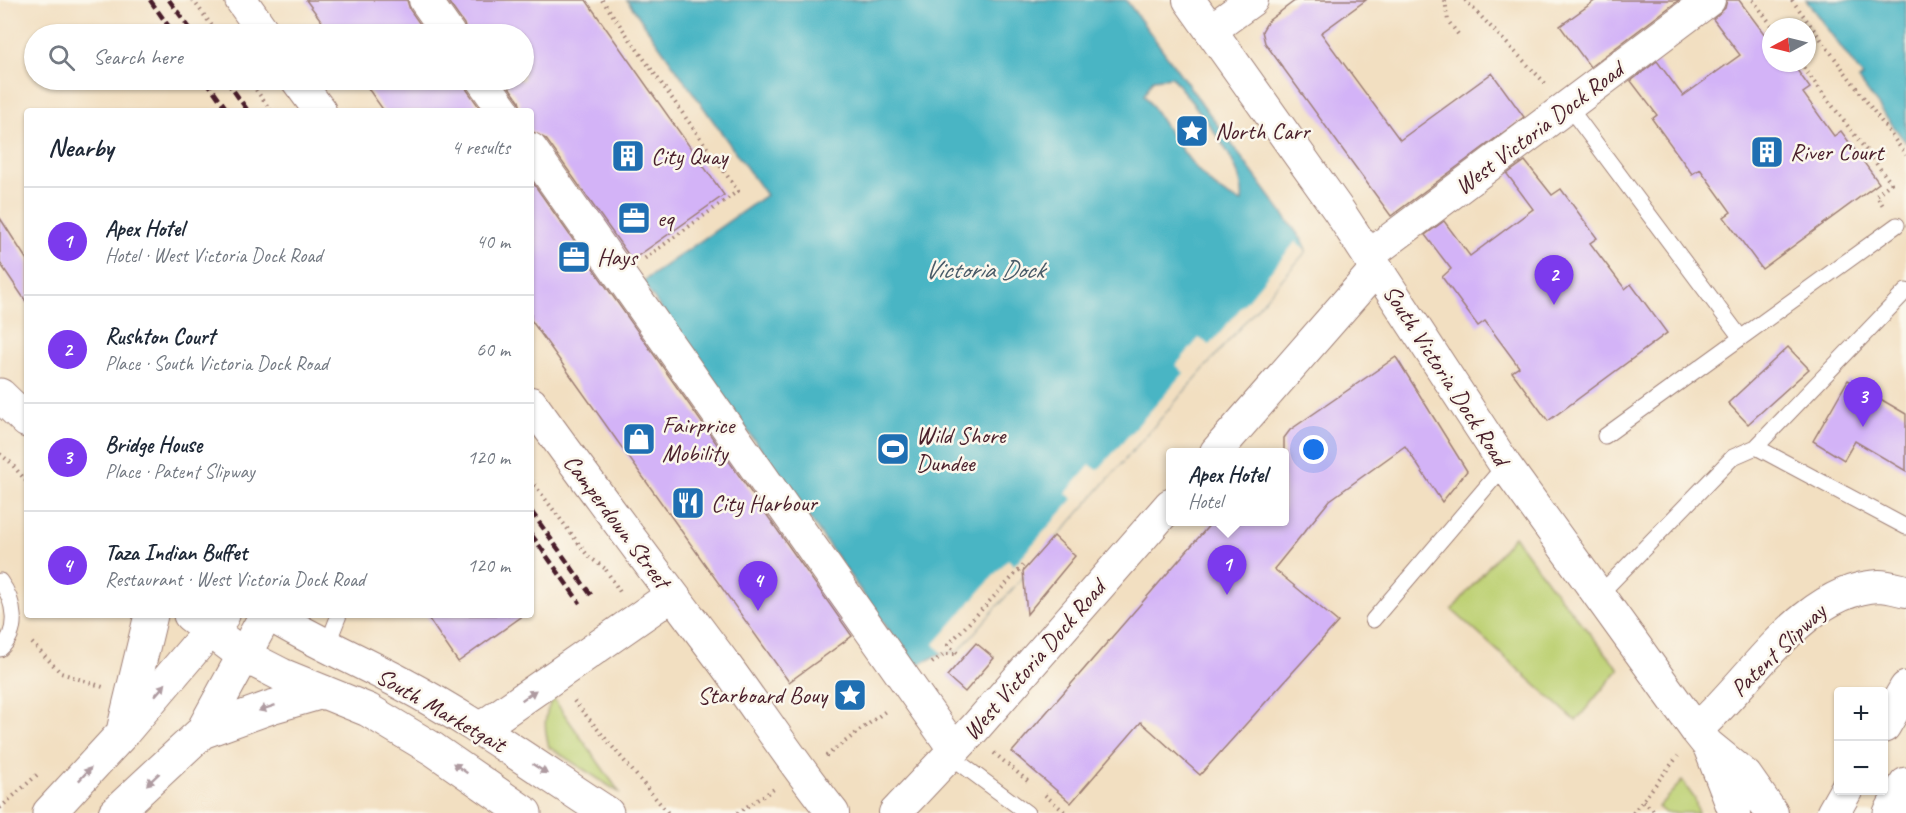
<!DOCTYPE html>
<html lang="en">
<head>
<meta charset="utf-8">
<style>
	:root { --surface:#fff; --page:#f2f2f3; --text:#1f2937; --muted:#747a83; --line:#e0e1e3; --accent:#7c3aed }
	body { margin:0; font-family:Caveat,sans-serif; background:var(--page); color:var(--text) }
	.controls { position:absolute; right:18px; bottom:18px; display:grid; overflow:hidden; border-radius:6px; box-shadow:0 2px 4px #0004 }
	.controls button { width:54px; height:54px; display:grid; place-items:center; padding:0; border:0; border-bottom:2px solid var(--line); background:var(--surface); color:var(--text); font:30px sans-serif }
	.compass { position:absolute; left:1762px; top:18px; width:54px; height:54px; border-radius:50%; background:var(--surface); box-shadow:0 2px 4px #0004; rotate:263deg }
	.you { position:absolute; left:1314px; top:450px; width:21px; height:21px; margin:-15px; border:4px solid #fff; border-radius:50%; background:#1a73e8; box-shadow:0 0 0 9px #1a73e833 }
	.badge { display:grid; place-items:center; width:39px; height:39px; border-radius:50%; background:var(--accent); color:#fff; font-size:20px; font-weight:700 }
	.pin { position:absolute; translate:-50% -50px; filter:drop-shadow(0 2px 3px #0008) }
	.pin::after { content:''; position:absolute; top:32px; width:21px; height:18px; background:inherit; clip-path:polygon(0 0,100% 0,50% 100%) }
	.popup { position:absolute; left:1166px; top:448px; width:123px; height:78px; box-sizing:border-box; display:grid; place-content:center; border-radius:6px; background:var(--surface); filter:drop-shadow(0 2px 4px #0005); font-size:20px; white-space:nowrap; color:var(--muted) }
	.popup b { font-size:22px; color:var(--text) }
	.popup::after { content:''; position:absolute; left:50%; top:100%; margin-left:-12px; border:12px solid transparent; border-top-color:var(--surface) }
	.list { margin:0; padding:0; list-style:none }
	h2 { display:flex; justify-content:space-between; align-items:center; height:78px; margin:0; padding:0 24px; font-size:26px }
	h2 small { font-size:20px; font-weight:400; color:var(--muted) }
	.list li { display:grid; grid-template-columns:39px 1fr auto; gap:18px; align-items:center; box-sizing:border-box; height:108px; padding:0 24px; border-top:2px solid var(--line) }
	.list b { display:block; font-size:22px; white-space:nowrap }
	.list p { margin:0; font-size:20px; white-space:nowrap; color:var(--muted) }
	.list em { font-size:20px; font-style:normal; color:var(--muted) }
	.icon { flex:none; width:33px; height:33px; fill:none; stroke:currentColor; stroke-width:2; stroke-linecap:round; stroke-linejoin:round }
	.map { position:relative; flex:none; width:1906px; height:813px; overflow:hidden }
	.search { position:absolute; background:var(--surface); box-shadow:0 2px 4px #0004; left:24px; top:24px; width:510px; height:66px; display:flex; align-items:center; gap:15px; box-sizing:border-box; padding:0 21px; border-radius:33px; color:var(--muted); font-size:22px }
	.panel { position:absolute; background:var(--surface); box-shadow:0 2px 4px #0004; left:24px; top:108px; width:510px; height:510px; border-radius:6px }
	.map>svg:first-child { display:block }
</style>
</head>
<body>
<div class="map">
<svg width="1906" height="813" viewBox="0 0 1906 813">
	<rect width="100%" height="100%" fill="#fbf7ec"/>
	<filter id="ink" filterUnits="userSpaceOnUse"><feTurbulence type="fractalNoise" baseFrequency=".0167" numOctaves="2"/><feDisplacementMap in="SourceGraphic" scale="12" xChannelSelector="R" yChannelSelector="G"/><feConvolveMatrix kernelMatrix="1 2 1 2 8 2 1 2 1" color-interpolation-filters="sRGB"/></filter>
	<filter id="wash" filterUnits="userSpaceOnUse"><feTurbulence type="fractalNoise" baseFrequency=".008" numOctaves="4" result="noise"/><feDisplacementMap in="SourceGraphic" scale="24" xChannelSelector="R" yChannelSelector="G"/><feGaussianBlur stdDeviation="1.35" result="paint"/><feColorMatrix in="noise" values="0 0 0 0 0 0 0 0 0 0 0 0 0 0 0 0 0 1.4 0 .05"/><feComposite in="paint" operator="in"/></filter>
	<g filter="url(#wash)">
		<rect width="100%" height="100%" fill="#f2dfc1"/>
		<!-- green -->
		<path fill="#bed174" stroke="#847850" stroke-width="1.5" d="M1514 536 1550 585 1619 669 1576 721 1452 610Z
			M553 698 620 793 549 747C544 728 543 716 553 698Z
			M1682 781 1695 799 1698 813H1665L1658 807Z"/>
		<!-- water -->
		<path fill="#48b5c4" stroke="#496a78" stroke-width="1.5" fill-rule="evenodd" d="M627 0H1126L1302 240 1306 251 958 651 942 653 920 664 912 663 642 282 766 195ZM1172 77C1196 109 1247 163 1242 202 1200 189 1170 130 1144 95L1153 79Z
			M1806 0H1906V143L1859 80 1863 77Z"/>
		<!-- pier -->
		<path fill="#f2dfc1" d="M1296 241 1306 251 958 651 942 653 934 644 1008 559 1014 565 1073 499 1066 493 1090 465 1098 470 1184 373 1176 365 1199 338 1210 345Z"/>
		<g id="blocks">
			<!-- building -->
			<path fill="#d3b3f7" d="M306 0H407L410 10 427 34H331Z
				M447 0H586L724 195 632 260 546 139 531 131V111H522L519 101 504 80H524V34H467L464 24Z
				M1296 0H1366L1321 33 1400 140 1492 73 1524 117 1391 216 1265 43 1262 31 1268 21Z
				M1596 0H1679L1590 67 1560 26Z
				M1727 0H1739L1771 43V63H1792L1810 88 1803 93 1834 136 1841 131 1879 183 1762 269 1724 217 1731 212 1700 169 1692 174 1652 119 1657 115 1631 81 1657 61 1683 96 1740 55 1713 19 1725 8Z
				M362 80H464L467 90 482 111H384Z
				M1525 161 1552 195 1561 189 1597 238 1590 243 1625 289 1631 284 1667 333 1548 421 1512 372 1519 367 1485 321 1478 326 1442 277 1451 269 1425 235 1444 221 1470 256 1533 209 1507 174Z
				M531 180 852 636 789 682 531 320Z
				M0 218 27 260V303L0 263Z
				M1788 347 1809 369 1748 424 1728 403Z
				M1396 357 1467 471 1442 502 1405 446 1330 500 1274 569 1338 622 1200 775 1141 722 1071 803 1012 752 1212 522H1284V438L1290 430Z
				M1848 380 1906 414V471L1855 441 1844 460 1813 441Z
				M1054 536 1075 556 1027 614 1023 571Z
				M426 615H524L458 662Z
				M976 643 994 658 965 692 947 676Z"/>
		</g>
	</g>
	<g filter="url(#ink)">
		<use href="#blocks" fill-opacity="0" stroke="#9e7f76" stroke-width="1.5"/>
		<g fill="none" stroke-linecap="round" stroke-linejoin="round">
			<defs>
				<path id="lane" d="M1568 106 1741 338
					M1605 436 1897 225
					M1756 447 1906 527
					M0 581C15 601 20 632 0 649
					M1598 596 1733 457 1756 447 1906 291
					M1373 620 1505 465
					M326 648 339 615
					M949 755 1027 813"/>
				<path id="street" d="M241 0 265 34
					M425 0 449 34
					M1189 0 1339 211 1505 465 1696 730 1708 745 1746 776 1772 813
					M1211 30 1252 0
					M297 80 320 111
					M482 80 504 111
					M531 149 954 749
					M1368 256 1709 0
					M531 403C595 492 661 579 726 666 762 715 795 766 833 813
					M1216 452 1376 269
					M481 728 672 595
					M1696 730C1749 684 1803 589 1879 586 1888 586 1897 589 1906 591
					M1709 746 1735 813
					M895 813 974 729 1170 505"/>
				<path id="primary" d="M124 727 151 615
					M202 732 271 707 323 692
					M49 813 122 734 223 615
					M115 813 202 732 266 615"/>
				<path id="highway" d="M0 395 27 421
					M190 615 243 655 282 675 368 710 433 749 525 813
					M271 615C313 641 358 660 401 683 473 721 539 769 607 813
					M1884 726 1906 688
					M1833 813 1846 790
					M1890 813 1906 784"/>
			</defs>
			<!-- lane casing -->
			<use href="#lane" stroke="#9e7f76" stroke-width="17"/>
			<!-- street casing -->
			<use href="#street" stroke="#9e7f76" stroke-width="34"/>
			<!-- primary casing -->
			<use href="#primary" stroke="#9e7f76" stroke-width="35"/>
			<!-- highway casing -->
			<use href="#highway" stroke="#9e7f76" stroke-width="35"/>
			<!-- path -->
			<path stroke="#9e7f76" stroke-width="4" stroke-dasharray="1.5 4.5" stroke-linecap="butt" d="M193 0 218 34
				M602 0 738 191 644 259
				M1445 0 1448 21 1458 34
				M1465 0 1546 84
				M1753 0 1773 27
				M1792 0 1906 155
				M1800 63 1891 183 1876 195 1884 207
				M249 80 271 111
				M0 454 10 462 27 482
				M531 480 588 556 607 570
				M606 570 620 592
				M32 643 61 673 103 687
				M957 653 948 645 1023 566
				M932 663 944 654H957
				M574 701 668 813
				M994 753 1030 783
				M826 756 887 710
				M1045 795 1066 813
				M1643 801 1657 813
				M0 808 37 775
				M737 813 774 789
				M1633 813 1678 756"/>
			<!-- lane -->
			<use href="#lane" stroke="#fff" stroke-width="15"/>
			<!-- street -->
			<use href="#street" stroke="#fff" stroke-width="32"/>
			<!-- primary -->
			<use href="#primary" stroke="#fff" stroke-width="33"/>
			<!-- highway -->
			<use href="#highway" stroke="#fff" stroke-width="33"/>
			<!-- rail -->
			<path stroke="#4a1f2b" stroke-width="4.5" stroke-dasharray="9 4.5" stroke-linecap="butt" d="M150 0 174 34
				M169 0 194 34
				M206 80 228 111
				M226 80 248 111
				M531 511 591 595
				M531 534 580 603"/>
		</g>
		<!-- one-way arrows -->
		<defs><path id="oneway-solid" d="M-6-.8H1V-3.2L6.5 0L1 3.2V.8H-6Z" transform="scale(1.5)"/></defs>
		<g fill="#ae9aa0">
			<use href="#oneway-solid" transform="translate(160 690) rotate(-49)"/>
			<use href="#oneway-solid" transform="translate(529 695) rotate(-35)"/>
			<use href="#oneway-solid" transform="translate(267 708) rotate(161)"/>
			<use href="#oneway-solid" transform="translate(460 768) rotate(-145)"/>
			<use href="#oneway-solid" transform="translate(540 769) rotate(33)"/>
			<use href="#oneway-solid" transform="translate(85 774) rotate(-47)"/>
			<use href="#oneway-solid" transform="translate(153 779) rotate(137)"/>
		</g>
	</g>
	<!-- icons -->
	<defs>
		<symbol id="sight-square" viewBox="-11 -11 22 22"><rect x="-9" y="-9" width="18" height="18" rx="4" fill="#1f6fb2" stroke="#fbf7ec"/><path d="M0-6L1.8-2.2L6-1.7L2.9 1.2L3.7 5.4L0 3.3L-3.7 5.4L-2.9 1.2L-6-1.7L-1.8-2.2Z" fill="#fff"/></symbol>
		<symbol id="building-square" viewBox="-11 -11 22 22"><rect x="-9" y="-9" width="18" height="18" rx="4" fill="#1f6fb2" stroke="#fbf7ec"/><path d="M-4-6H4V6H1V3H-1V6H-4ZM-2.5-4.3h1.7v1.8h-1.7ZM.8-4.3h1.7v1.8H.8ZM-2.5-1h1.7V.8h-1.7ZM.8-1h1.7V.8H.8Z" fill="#fff"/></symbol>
		<symbol id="office-square" viewBox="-11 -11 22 22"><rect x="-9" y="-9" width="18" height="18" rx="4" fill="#1f6fb2" stroke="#fbf7ec"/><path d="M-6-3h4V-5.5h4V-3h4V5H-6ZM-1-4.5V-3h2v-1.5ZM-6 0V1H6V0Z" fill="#fff"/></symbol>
		<symbol id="shop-square" viewBox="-11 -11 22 22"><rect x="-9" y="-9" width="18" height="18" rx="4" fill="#1f6fb2" stroke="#fbf7ec"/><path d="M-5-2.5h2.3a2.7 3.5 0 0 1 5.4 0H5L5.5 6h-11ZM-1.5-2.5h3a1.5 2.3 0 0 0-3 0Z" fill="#fff"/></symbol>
		<symbol id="stadium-square" viewBox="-11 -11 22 22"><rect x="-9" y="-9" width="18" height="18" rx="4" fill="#1f6fb2" stroke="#fbf7ec"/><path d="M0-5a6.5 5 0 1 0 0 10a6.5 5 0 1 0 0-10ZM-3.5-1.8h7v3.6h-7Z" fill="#fff"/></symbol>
		<symbol id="restaurant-square" viewBox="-11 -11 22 22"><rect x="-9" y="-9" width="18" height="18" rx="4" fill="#1f6fb2" stroke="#fbf7ec"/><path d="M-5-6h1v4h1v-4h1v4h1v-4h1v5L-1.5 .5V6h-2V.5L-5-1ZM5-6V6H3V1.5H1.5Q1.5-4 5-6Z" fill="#fff"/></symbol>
	</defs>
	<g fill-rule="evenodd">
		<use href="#sight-square" x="1173" y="112" width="38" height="38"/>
		<use href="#building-square" x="1748" y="133" width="38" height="38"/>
		<use href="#building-square" x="609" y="137" width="38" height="38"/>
		<use href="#office-square" x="615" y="199" width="38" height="38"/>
		<use href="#office-square" x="555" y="238" width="38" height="38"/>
		<use href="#shop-square" x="620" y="420" width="38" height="38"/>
		<use href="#stadium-square" x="874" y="430" width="38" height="38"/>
		<use href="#restaurant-square" x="669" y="484" width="38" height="38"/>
		<use href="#sight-square" x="831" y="676" width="38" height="38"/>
	</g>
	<g text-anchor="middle" stroke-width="5" stroke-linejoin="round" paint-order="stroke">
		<!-- street labels -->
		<g font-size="24" fill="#4a1f2b" stroke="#fbf7ec">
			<text transform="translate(1539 128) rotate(-37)" y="8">West Victoria Dock Road</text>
			<text transform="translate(1446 375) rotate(57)" y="8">South Victoria Dock Road</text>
			<text transform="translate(617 521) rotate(53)" y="8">Camperdown Street</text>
			<text transform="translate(1778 650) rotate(-44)" y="8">Patent Slipway</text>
			<text transform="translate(1034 660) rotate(-49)" y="8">West Victoria Dock Road</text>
			<text transform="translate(441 710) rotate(30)" y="8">South Marketgait</text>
		</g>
		<!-- poi labels -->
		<g font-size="24" fill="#4a1f2b" stroke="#fbf7ec" text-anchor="start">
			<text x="1215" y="139">North Carr</text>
			<text x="1790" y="160">River Court</text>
			<text x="651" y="164">City Quay</text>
			<text x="657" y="226">eq</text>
			<text x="597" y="265">Hays</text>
			<text x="662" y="433">Fairprice<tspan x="662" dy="28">Mobility</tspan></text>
			<text x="916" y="443">Wild Shore<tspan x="916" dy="28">Dundee</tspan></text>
			<text x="711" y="511">City Harbour</text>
			<text x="827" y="703" text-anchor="end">Starboard Bouy</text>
		</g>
		<!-- water labels -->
		<g font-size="26" font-style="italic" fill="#495b68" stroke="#fbf7ec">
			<text x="984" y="278">Victoria Dock</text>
		</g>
	</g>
</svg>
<div class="controls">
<button>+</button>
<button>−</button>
</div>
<svg class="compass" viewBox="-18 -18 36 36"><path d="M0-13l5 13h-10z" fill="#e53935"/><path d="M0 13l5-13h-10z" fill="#747a83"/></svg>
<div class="you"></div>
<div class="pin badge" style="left:1227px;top:595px">1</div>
<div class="popup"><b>Apex Hotel</b>Hotel</div>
<div class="pin badge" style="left:1554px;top:305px">2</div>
<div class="pin badge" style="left:1863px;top:427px">3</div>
<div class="pin badge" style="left:758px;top:611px">4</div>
<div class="search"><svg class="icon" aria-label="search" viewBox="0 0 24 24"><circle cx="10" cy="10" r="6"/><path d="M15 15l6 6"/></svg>Search here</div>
<section class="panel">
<h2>Nearby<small>4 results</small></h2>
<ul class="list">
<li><span class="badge">1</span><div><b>Apex Hotel</b><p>Hotel · West Victoria Dock Road</p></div><em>40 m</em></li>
<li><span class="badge">2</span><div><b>Rushton Court</b><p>Place · South Victoria Dock Road</p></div><em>60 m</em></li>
<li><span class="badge">3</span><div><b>Bridge House</b><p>Place · Patent Slipway</p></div><em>120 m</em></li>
<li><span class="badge">4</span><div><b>Taza Indian Buffet</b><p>Restaurant · West Victoria Dock Road</p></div><em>120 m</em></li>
</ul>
</section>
</div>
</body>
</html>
